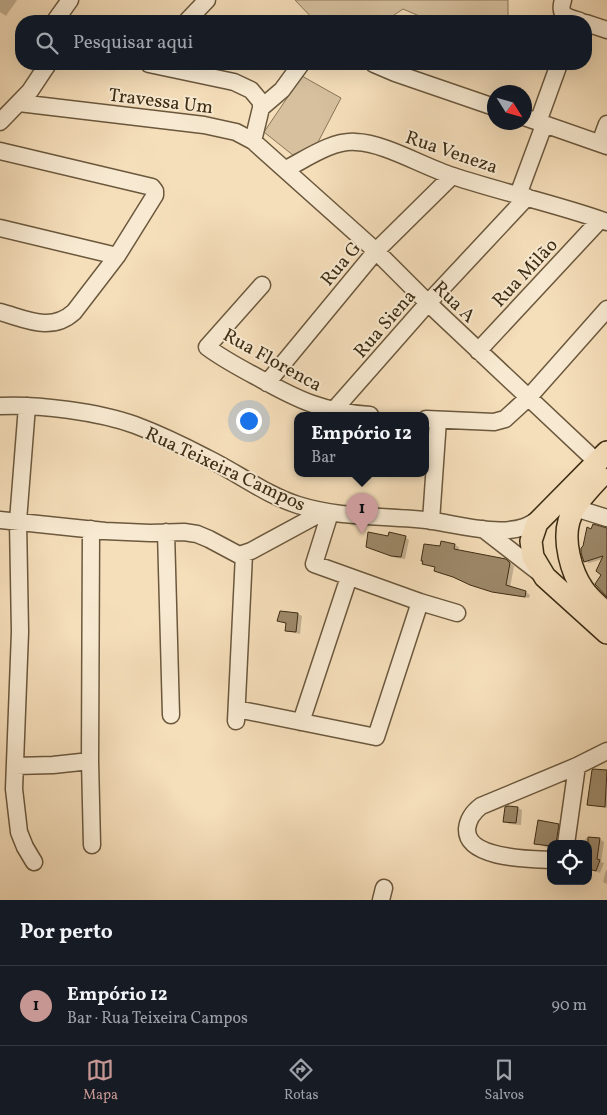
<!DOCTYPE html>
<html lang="pt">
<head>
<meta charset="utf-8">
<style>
	:root { --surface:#171b24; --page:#20242c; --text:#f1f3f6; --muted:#9ea1a6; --line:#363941; --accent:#c59692 }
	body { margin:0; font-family:Vollkorn,serif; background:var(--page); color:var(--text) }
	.controls { position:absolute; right:15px; bottom:15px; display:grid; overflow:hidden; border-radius:10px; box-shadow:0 5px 20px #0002 }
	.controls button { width:45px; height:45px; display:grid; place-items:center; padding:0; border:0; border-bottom:1px solid var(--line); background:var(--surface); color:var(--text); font:25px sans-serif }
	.compass { position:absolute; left:487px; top:85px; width:45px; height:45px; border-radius:50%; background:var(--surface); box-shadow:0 5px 20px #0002; rotate:127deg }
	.you { position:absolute; left:248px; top:420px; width:18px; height:18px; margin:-12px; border:4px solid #fff; border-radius:50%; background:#1a73e8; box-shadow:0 0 0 8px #1a73e833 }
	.badge { display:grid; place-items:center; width:32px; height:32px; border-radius:50%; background:var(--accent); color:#111; font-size:16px; font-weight:700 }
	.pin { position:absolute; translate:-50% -41px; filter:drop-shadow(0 1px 2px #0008) }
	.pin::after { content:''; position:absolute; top:26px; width:18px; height:15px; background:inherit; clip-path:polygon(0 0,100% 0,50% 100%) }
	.popup { position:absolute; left:294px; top:412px; width:135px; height:65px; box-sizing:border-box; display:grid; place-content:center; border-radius:10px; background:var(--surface); filter:drop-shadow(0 1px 4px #0005); font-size:16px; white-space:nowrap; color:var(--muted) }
	.popup b { font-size:19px; color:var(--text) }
	.popup::after { content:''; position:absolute; left:50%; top:100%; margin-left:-10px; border:10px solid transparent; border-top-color:var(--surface) }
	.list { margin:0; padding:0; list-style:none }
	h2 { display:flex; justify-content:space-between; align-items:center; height:65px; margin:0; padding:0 20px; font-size:21px }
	h2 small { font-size:16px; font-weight:400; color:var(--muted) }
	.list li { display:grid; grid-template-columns:32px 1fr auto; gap:15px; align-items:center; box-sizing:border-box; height:80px; padding:0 20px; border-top:1px solid var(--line) }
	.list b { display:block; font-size:19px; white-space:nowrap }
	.list p { margin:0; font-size:16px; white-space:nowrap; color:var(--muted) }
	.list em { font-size:16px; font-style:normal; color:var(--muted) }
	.icon { flex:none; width:28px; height:28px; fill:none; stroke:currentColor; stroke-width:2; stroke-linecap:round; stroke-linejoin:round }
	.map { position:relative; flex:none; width:607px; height:900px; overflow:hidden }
	.search { position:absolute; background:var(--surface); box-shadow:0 5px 20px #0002; left:15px; right:15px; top:15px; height:55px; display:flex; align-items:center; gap:12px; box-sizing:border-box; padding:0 18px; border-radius:20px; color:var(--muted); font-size:19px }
	.sheet { height:145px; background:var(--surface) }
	nav { display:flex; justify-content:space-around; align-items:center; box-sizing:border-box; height:70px; border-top:1px solid var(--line); background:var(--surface); font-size:14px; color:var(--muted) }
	nav a { display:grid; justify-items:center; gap:2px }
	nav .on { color:var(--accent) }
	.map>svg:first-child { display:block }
</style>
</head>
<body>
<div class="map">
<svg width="607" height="900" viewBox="0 0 607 900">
	<rect width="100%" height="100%" fill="#f5deba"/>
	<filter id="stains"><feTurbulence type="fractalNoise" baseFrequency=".004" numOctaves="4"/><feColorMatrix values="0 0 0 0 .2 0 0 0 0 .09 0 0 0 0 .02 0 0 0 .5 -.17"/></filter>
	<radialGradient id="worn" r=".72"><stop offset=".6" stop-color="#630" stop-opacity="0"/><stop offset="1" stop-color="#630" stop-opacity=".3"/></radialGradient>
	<!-- green -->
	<path fill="#d6c09e" stroke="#8a7658" d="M295 0H508V21H431L403 9 385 21H315Z
		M302 76 341 98 316 146 294 156 264 132Z"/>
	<!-- shadow -->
	<path fill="#0003" d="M0 0H17L6 16 0 12Z
		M607 529V595L602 574 603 559 589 563 585 561Z
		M389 537H405L409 540 405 559 396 558 371 548Z
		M455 545 459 547 458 551 505 561 510 563 514 566 510 588 526 592 530 595 529 598 497 593 475 587 459 579 440 573 436 571 437 568 424 564 441 548Z
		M281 612 298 614 302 616 300 634 286 631 287 624 279 621Z
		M593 771H607V808L588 804Z
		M518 808 522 810 521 825 509 824 505 821Z
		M558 825 563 827 560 844H551V849L535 843Z
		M586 838 599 839 604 842 601 862 604 863 600 873 588 868V844H584Z
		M606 870 607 871V884L603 882Z"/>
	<!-- building -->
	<path fill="#9d896a" stroke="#3d2c13" d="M593 524 607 528V597L595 584 601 575 596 571 603 556 584 562 581 553V548L583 546 587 527 591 529Z
		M368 532 388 536 389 532 406 536 401 557 391 556 366 547Z
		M441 541 455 544 454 549 506 559 510 563 506 585 526 591 525 597 492 592 470 585 453 577 434 571 435 567 422 564 423 561H421L424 544 440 546Z
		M280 611 298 613 296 632 285 631 286 623 277 621Z
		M593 769 607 770 605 807 587 805 592 770Z
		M508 806 518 807 516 823 503 822 505 807Z
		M538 820 559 824 556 844H551V846L534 844Z
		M588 837 600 838 597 859 600 860 596 871 588 869Z"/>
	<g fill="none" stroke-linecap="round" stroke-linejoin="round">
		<defs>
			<path id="minor" d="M563 0C558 16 567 17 580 21
				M55 21 70 0
				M187 21 207 0
				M586 23 607 30
				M149 64 234 82 251 90 261 102V108L253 141
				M374 64 395 73 494 107
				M19 103 204 125 236 132 253 141 376 251 428 303 597 462
				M261 108 282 90 301 64
				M524 117 607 146
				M0 122 30 91 48 64
				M538 122 559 64
				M600 143 607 124
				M0 151 152 187 155 191V195L117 256 74 312C51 333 26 319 0 312
				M286 169C306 159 332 140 356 142 385 143 424 167 453 176 504 193 557 204 607 222
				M518 195 544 125
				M0 228 117 256
				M262 285 207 347C223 359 240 368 257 377 298 400 323 412 370 415
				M478 351 600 220
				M267 383 376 251 452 176
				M0 406C38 404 99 412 135 425 159 434 184 446 207 458 238 473 266 495 298 505 342 519 388 515 433 521 460 525 498 536 524 527 530 525 537 520 543 516
				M27 406 18 521 20 632 14 789 19 832 25 847 34 862
				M333 411 428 303 527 197
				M426 419 494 422 505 419 529 397 607 309
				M575 508 607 518
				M330 513 314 564 420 602 457 613
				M0 520 105 531 150 533 184 532 197 534 209 539 239 555 251 551 323 512
				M431 521 438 420
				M483 529 541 574
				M166 532 171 715
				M237 709 376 737 420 602
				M236 721 244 554
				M301 722 349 577
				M90 761 92 845
				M15 766 53 765 90 761 91 529
				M566 844 577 766
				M551 860C530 859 466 859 467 829 468 819 473 812 481 806L577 766 607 751
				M381 900 384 888"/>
			<path id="major" d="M607 452 537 523 531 541 533 557 545 577 607 633
				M600 477C588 490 574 504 569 521 563 541 571 572 583 589 589 598 599 606 607 614"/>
		</defs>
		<!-- minor casing -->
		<use href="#minor" stroke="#6b583d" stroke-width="19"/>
		<!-- major casing -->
		<use href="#major" stroke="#3d2c13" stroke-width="24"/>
		<!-- minor -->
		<use href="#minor" stroke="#f8ead2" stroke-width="16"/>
		<!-- major -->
		<use href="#major" stroke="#f5deba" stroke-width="21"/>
	</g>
	<g text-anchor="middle" stroke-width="4" stroke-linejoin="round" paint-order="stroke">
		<!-- street labels -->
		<g font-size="19" fill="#3d2c13" stroke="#f8ead2">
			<text transform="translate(161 100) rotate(7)" y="7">Travessa Um</text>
			<text transform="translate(452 151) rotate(19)" y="7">Rua Veneza</text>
			<text transform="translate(340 263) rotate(-50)" y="7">Rua G</text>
			<text transform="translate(524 272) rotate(-47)" y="7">Rua Milão</text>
			<text transform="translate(455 301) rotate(44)" y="7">Rua A</text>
			<text transform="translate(384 323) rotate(-49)" y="7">Rua Siena</text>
			<text transform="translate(273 359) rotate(29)" y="7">Rua Florenca</text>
			<text transform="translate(226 468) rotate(25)" y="7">Rua Teixeira Campos</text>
		</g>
	</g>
	<rect width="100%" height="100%" filter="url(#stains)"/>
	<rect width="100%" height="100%" fill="url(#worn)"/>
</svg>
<div class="controls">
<button><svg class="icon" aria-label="locate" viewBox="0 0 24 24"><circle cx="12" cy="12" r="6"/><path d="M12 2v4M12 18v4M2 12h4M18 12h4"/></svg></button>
</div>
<svg class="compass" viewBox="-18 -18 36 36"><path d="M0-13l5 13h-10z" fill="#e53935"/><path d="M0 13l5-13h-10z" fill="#9ea1a6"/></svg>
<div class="you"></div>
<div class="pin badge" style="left:362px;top:534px">1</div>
<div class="popup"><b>Empório 12</b>Bar</div>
<div class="search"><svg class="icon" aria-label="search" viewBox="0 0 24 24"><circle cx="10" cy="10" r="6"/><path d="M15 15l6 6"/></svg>Pesquisar aqui</div>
</div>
<section class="sheet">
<h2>Por perto<small></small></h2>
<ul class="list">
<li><span class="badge">1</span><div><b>Empório 12</b><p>Bar · Rua Teixeira Campos</p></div><em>90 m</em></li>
</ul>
</section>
<nav>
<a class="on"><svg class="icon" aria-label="map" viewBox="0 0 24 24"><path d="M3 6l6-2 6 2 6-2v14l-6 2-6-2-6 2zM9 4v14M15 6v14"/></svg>Mapa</a>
<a><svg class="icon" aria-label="directions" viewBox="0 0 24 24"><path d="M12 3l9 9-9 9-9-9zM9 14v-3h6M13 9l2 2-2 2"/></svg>Rotas</a>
<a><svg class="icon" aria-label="saved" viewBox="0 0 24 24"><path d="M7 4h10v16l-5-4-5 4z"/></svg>Salvos</a>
</nav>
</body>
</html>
